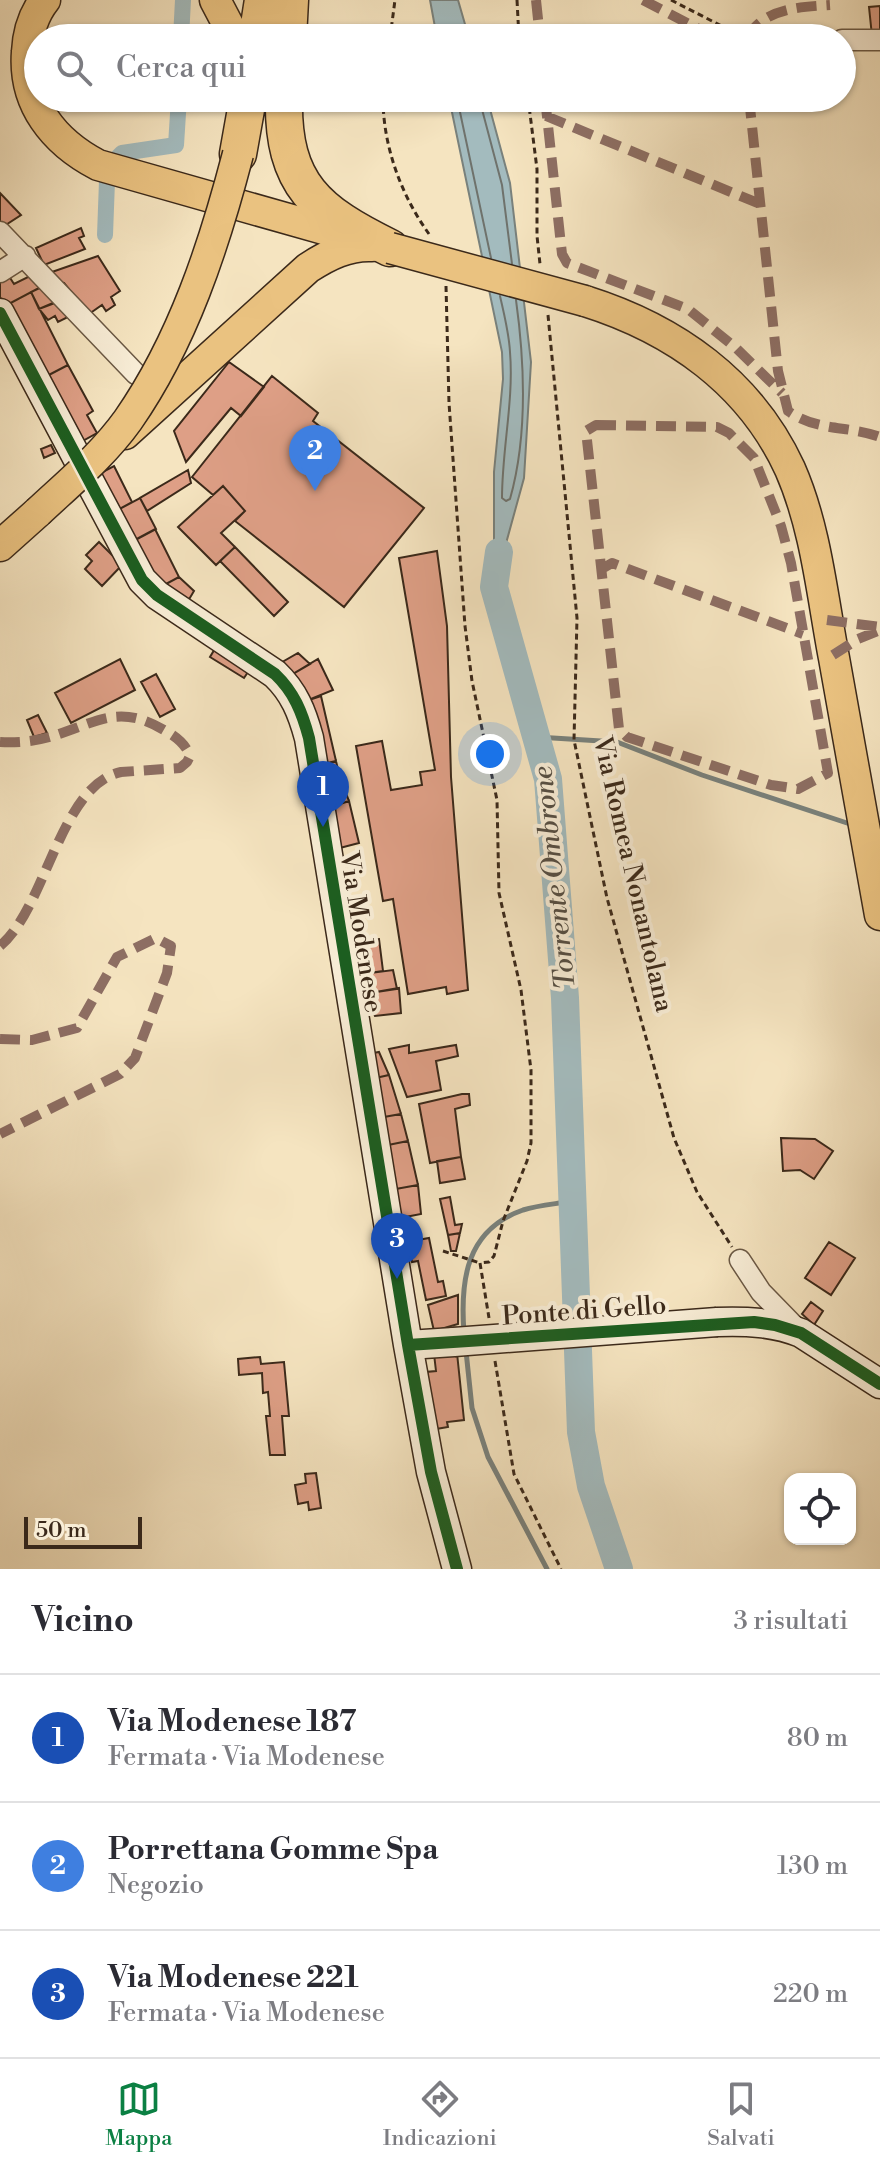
<!DOCTYPE html>
<html lang="it">
<head>
<meta charset="utf-8">
<style>
	:root { --surface:#fff; --page:#f7f7f7; --text:#2b2b33; --muted:#7c7c81; --line:#e1e1e2; --accent:#0b8043 }
	body { margin:0; font-family:"Libre Bodoni",serif; background:var(--page); color:var(--text) }
	.controls { position:absolute; right:24px; bottom:24px; display:grid; overflow:hidden; border-radius:16px; box-shadow:0 2px 6px #0004 }
	.controls button { width:72px; height:72px; display:grid; place-items:center; padding:0; border:0; border-bottom:2px solid var(--line); background:var(--surface); color:var(--text); font:40px sans-serif }
	.scale { position:absolute; left:24px; bottom:20px; width:118px; box-sizing:border-box; padding-left:8px; border:4px solid #3b291a; border-top:0; font-size:22px; line-height:28px; white-space:nowrap; color:#3b291a; -webkit-text-stroke:6px #f8edd6; paint-order:stroke }
	.you { position:absolute; left:490px; top:754px; width:28px; height:28px; margin:-20px; border:6px solid #fff; border-radius:50%; background:#1a73e8; box-shadow:0 0 0 12px #1a73e833 }
	.badge { display:grid; place-items:center; width:52px; height:52px; border-radius:50%; background:var(--accent); color:#fff; font-size:26px; font-weight:700 }
	.pin { position:absolute; translate:-50% -66px; filter:drop-shadow(0 2px 4px #0008) }
	.pin::after { content:''; position:absolute; top:42px; width:28px; height:24px; background:inherit; clip-path:polygon(0 0,100% 0,50% 100%) }
	.list { margin:0; padding:0; list-style:none }
	h2 { display:flex; justify-content:space-between; align-items:center; height:104px; margin:0; padding:0 32px; font-size:34px }
	h2 small { font-size:26px; font-weight:400; color:var(--muted) }
	.list li { display:grid; grid-template-columns:52px 1fr auto; gap:24px; align-items:center; box-sizing:border-box; height:128px; padding:0 32px; border-top:2px solid var(--line) }
	.list b { display:block; font-size:30px; white-space:nowrap }
	.list p { margin:0; font-size:26px; white-space:nowrap; color:var(--muted) }
	.list em { font-size:26px; font-style:normal; color:var(--muted) }
	.icon { flex:none; width:44px; height:44px; fill:none; stroke:currentColor; stroke-width:2; stroke-linecap:round; stroke-linejoin:round }
	.map { position:relative; flex:none; width:880px; height:1569px; overflow:hidden }
	.search { position:absolute; background:var(--surface); box-shadow:0 2px 6px #0004; left:24px; right:24px; top:24px; height:88px; display:flex; align-items:center; gap:20px; box-sizing:border-box; padding:0 28px; border-radius:44px; color:var(--muted); font-size:30px }
	.sheet { height:488px; background:var(--surface) }
	nav { display:flex; justify-content:space-around; align-items:center; box-sizing:border-box; height:112px; border-top:2px solid var(--line); background:var(--surface); font-size:22px; color:var(--muted) }
	nav a { display:grid; justify-items:center; gap:4px }
	nav .on { color:var(--accent) }
	.map>svg:first-child { display:block }
</style>
</head>
<body>
<div class="map">
<svg width="880" height="1569" viewBox="0 0 880 1569">
	<rect width="100%" height="100%" fill="#f5e4c0"/>
	<filter id="stains"><feTurbulence type="fractalNoise" baseFrequency=".0025" numOctaves="4"/><feColorMatrix values="0 0 0 0 .2 0 0 0 0 .09 0 0 0 0 .02 0 0 0 .5 -.17"/></filter>
	<radialGradient id="worn" r=".72"><stop offset=".6" stop-color="#630" stop-opacity="0"/><stop offset="1" stop-color="#630" stop-opacity=".3"/></radialGradient>
	<!-- water -->
	<path fill="#a3bbbe" stroke="#79817c" stroke-width="2" d="M430 0H458L469 38H437Z
		M449 98H487L510 183 531 362 524 478 494 587V472L503 379 502 352Z"/>
	<g fill="none" stroke-linecap="round" stroke-linejoin="round">
		<!-- shore -->
		<path stroke="#6f726c" stroke-width="2" d="M457 98 491 258
			M479 98 502 185 512 264
			M500 296C504 314 509 333 510 352 514 400 502 449 502 498L506 501 510 499C528 435 525 365 516 300"/>
		<!-- stream -->
		<path stroke="#79817c" stroke-width="5" d="M537 737 617 742 702 775 850 824
			M464 1333C460 1280 466 1230 523 1210 539 1205 556 1204 572 1201
			M466 1351 472 1408 488 1457 547 1569"/>
		<!-- canal -->
		<path stroke="#a3bbbe" stroke-width="16" d="M181 38 183 0
			M117 158 122 153 176 145 179 98
			M105 235 107 181"/>
		<!-- river -->
		<path stroke="#a3bbbe" stroke-width="28" d="M499 552 494 587 548 779 565 998 581 1432 591 1486 619 1569"/>
	</g>
	<!-- building -->
	<path fill="#de9f86" stroke="#3b291a" stroke-width="2" d="M880 6V35L872 36 869 7Z
		M0 193 21 215 1 228 0 227Z
		M81 228 84 236 79 238 85 249 44 265 36 248Z
		M98 256 120 291 111 297 115 305 106 311 102 305 89 314 64 283 57 282 49 273Z
		M7 273 14 284 32 275 39 288 5 306 0 297V277Z
		M46 285 55 303 39 309 31 292Z
		M31 292 68 365 43 378 5 306Z
		M60 300 74 314 58 322 55 316 48 320 39 309Z
		M229 362 264 387 241 416 231 408 186 462 174 431Z
		M68 365 93 411 87 415 97 433 79 443 43 378Z
		M272 376 318 413 313 421 424 508 344 607 235 521 245 511 223 486 213 495 192 477Z
		M51 445 55 453 44 458 41 449Z
		M114 466 132 502 114 512 95 476Z
		M188 470 191 483 147 511 140 498Z
		M223 486 245 511 221 533 235 547 216 565 178 527Z
		M140 498 156 529 130 543 114 512Z
		M155 529 179 577 157 589 127 544Z
		M99 542 122 565 102 586 85 569 92 561 86 555Z
		M235 547 288 602 274 616 220 561Z
		M437 551 447 626 451 777 468 990 447 994 446 987 408 994 393 899 383 901 356 746 382 741 391 790 422 785 420 772 435 770 399 558Z
		M179 577 194 591 185 606 158 588Z
		M216 647 250 669 244 678 210 657Z
		M298 653 310 664 291 675 277 665Z
		M120 659 135 690 71 723 55 693Z
		M318 659 333 690 306 701 291 675Z
		M156 674 175 709 160 717 141 682Z
		M321 696 336 761 323 764 306 701Z
		M38 715 47 733 34 737 27 720Z
		M336 761 340 779 328 782 323 764Z
		M340 779 349 801 331 807 328 782Z
		M349 801 359 843 336 849 331 807Z
		M379 939 383 971 355 975 351 942Z
		M393 970 397 989 364 994 355 975Z
		M399 988 401 1013 375 1016 364 994Z
		M409 1045V1053L456 1045 458 1056 436 1061 441 1090 407 1097 389 1049Z
		M379 1052 389 1075 371 1079 368 1054Z
		M389 1075 401 1114 378 1118 371 1079Z
		M462 1094H469L470 1105 455 1109 461 1157 430 1163 419 1104Z
		M401 1114 408 1141 383 1146 378 1118Z
		M781 1138 815 1139 833 1151 814 1179 800 1170 783 1171Z
		M408 1141 418 1185 390 1190 383 1146Z
		M461 1157 465 1179 440 1183 437 1161Z
		M418 1185 421 1214 395 1219 390 1190Z
		M450 1197 455 1225 462 1224 460 1233 448 1235 440 1199Z
		M460 1233 456 1251H451L448 1235Z
		M429 1238 438 1282 443 1281 446 1296 426 1300 418 1261 412 1262 407 1242Z
		M829 1242 855 1258 831 1295 805 1278Z
		M458 1295V1324L434 1331 428 1305Z
		M811 1302 823 1311 814 1325 802 1314Z
		M457 1353 464 1420 447 1422 448 1427 436 1429 426 1372 436 1371 434 1354Z
		M260 1357 261 1364 284 1362 289 1416H282L285 1455H270L266 1416H270L268 1392 263 1393 262 1373 239 1375 238 1359Z
		M316 1473 321 1508 309 1510 308 1502 298 1504 295 1485 306 1483 305 1474Z"/>
	<g fill="none" stroke-linecap="round" stroke-linejoin="round">
		<defs>
			<path id="street" d="M842 40H880
				M0 232 136 374
				M0 272 25 256
				M740 1260 761 1292 798 1330"/>
			<path id="secondary" d="M0 313 142 580 157 595 275 674C294 692 302 712 309 738L408 1345 431 1472 457 1569
				M717 1322C746 1321 774 1322 801 1333L880 1384
				M408 1345 454 1342"/>
			<path id="primary" d="M45 0C33 15 28 33 27 52 23 104 54 142 98 165L359 239
				M215 0 235 38
				M585 301C674 329 750 382 790 469 816 528 822 595 834 658 849 744 865 829 880 915
				M125 434 308 268C328 255 348 245 372 246
				M0 546 38 512"/>
			<path id="highway" d="M257 38 263 0
				M288 38 290 0
				M284 98C282 185 317 212 390 248
				M238 154 248 98"/>
		</defs>
		<!-- street casing -->
		<use href="#street" stroke="#6a5844" stroke-width="23"/>
		<!-- secondary casing -->
		<use href="#secondary" stroke="#3b291a" stroke-width="31"/>
		<!-- primary casing -->
		<use href="#primary" stroke="#3b291a" stroke-width="33"/>
		<!-- highway casing -->
		<use href="#highway" stroke="#3b291a" stroke-width="39"/>
		<!-- path -->
		<path stroke="#3b291a" stroke-width="3" stroke-dasharray="6 4" stroke-linecap="butt" d="M517 0 519 38
			M671 0 745 38
			M390 38 395 0
			M383 98C383 146 401 195 429 234
			M528 98 537 169V236L540 264
			M446 286 449 403 465 626 472 681 497 800 499 893 521 990 531 1070V1143L527 1161 503 1221 494 1256 489 1262 480 1263
			M548 315 577 618 574 740 607 898 674 1138 697 1192 732 1247
			M443 1251 480 1263
			M480 1263 489 1318
			M495 1361 514 1474 561 1569"/>
		<!-- street -->
		<use href="#street" stroke="#f8edd6" stroke-width="20"/>
		<!-- secondary -->
		<use href="#secondary" stroke="#f8edd6" stroke-width="28"/>
		<!-- primary -->
		<use href="#primary" stroke="#eac280" stroke-width="30"/>
		<!-- highway -->
		<use href="#highway" stroke="#eac280" stroke-width="36"/>
		<defs>
			<path id="secondary-bridge" d="M454 1342 717 1322"/>
			<path id="primary-bridge" d="M390 248 585 301
				M38 512C69 483 103 455 128 420 183 341 214 246 238 154"/>
		</defs>
		<!-- secondary-bridge casing -->
		<use href="#secondary-bridge" stroke="#3b291a" stroke-width="31" stroke-linecap="butt"/>
		<!-- primary-bridge casing -->
		<use href="#primary-bridge" stroke="#3b291a" stroke-width="33" stroke-linecap="butt"/>
		<!-- secondary-bridge -->
		<use href="#secondary-bridge" stroke="#f8edd6" stroke-width="28"/>
		<!-- primary-bridge -->
		<use href="#primary-bridge" stroke="#eac280" stroke-width="30"/>
		<!-- quiet -->
		<path stroke="#8d6e63" stroke-width="10" stroke-dasharray="20 10" stroke-linecap="butt" d="M536 0 540 38
			M643 0 716 38
			M747 38C764 8 799 7 830 5
			M545 98 562 254 567 263 688 309 736 348 782 393
			M749 98 778 371 788 411C818 432 847 425 880 437
			M546 116 760 204
			M596 425 717 427 729 433 754 458 781 526 791 563 828 773 798 789 771 785 627 737 619 729 586 431Z
			M600 570 612 563 803 634
			M827 620 880 627
			M833 655 858 639 880 630
			M0 742C19 743 38 741 56 735 99 721 120 704 164 730 175 736 185 743 190 756L187 762 180 768 121 772C60 785 46 908 0 946
			M0 1039 32 1040 77 1028 117 957 156 938 171 946 167 973 135 1058 120 1074 0 1134"/>
		<defs>
			<path id="cycleway" d="M0 313 142 580 157 595 275 674C294 692 302 712 309 738L408 1345 431 1472 457 1569
				M408 1345 754 1322 775 1325 801 1333 880 1384"/>
		</defs>
		<!-- cycleway casing -->
		<use href="#cycleway" stroke="#f8edd6" stroke-width="17"/>
		<!-- cycleway -->
		<use href="#cycleway" stroke="#1b5e20" stroke-width="12"/>
	</g>
	<g text-anchor="middle" stroke-width="8" stroke-linejoin="round" paint-order="stroke">
		<!-- street labels -->
		<g font-size="26" fill="#3b291a" stroke="#f8edd6">
			<text transform="translate(634 874) rotate(77)" y="9">Via Romea Nonantolana</text>
			<text transform="translate(362 932) rotate(81)" y="9">Via Modenese</text>
			<text transform="translate(584 1310) rotate(-4)" y="9">Ponte di Gello</text>
		</g>
		<!-- water labels -->
		<g font-size="28" font-style="italic" fill="#554e43" stroke="#f8edd6">
			<text transform="translate(553 878) rotate(-96)" y="10">Torrente Ombrone</text>
		</g>
	</g>
	<rect width="100%" height="100%" filter="url(#stains)"/>
	<rect width="100%" height="100%" fill="url(#worn)"/>
</svg>
<div class="controls">
<button><svg class="icon" aria-label="locate" viewBox="0 0 24 24"><circle cx="12" cy="12" r="6"/><path d="M12 2v4M12 18v4M2 12h4M18 12h4"/></svg></button>
</div>
<div class="scale">50 m</div>
<div class="you"></div>
<div class="pin badge" style="left:323px;top:827px;background:#1a4fb4">1</div>
<div class="pin badge" style="left:315px;top:491px;background:#3f7fe0">2</div>
<div class="pin badge" style="left:397px;top:1279px;background:#1a4fb4">3</div>
<div class="search"><svg class="icon" aria-label="search" viewBox="0 0 24 24"><circle cx="10" cy="10" r="6"/><path d="M15 15l6 6"/></svg>Cerca qui</div>
</div>
<section class="sheet">
<h2>Vicino<small>3 risultati</small></h2>
<ul class="list">
<li><span class="badge" style="background:#1a4fb4">1</span><div><b>Via Modenese 187</b><p>Fermata · Via Modenese</p></div><em>80 m</em></li>
<li><span class="badge" style="background:#3f7fe0">2</span><div><b>Porrettana Gomme Spa</b><p>Negozio</p></div><em>130 m</em></li>
<li><span class="badge" style="background:#1a4fb4">3</span><div><b>Via Modenese 221</b><p>Fermata · Via Modenese</p></div><em>220 m</em></li>
</ul>
</section>
<nav>
<a class="on"><svg class="icon" aria-label="map" viewBox="0 0 24 24"><path d="M3 6l6-2 6 2 6-2v14l-6 2-6-2-6 2zM9 4v14M15 6v14"/></svg>Mappa</a>
<a><svg class="icon" aria-label="directions" viewBox="0 0 24 24"><path d="M12 3l9 9-9 9-9-9zM9 14v-3h6M13 9l2 2-2 2"/></svg>Indicazioni</a>
<a><svg class="icon" aria-label="saved" viewBox="0 0 24 24"><path d="M7 4h10v16l-5-4-5 4z"/></svg>Salvati</a>
</nav>
</body>
</html>
